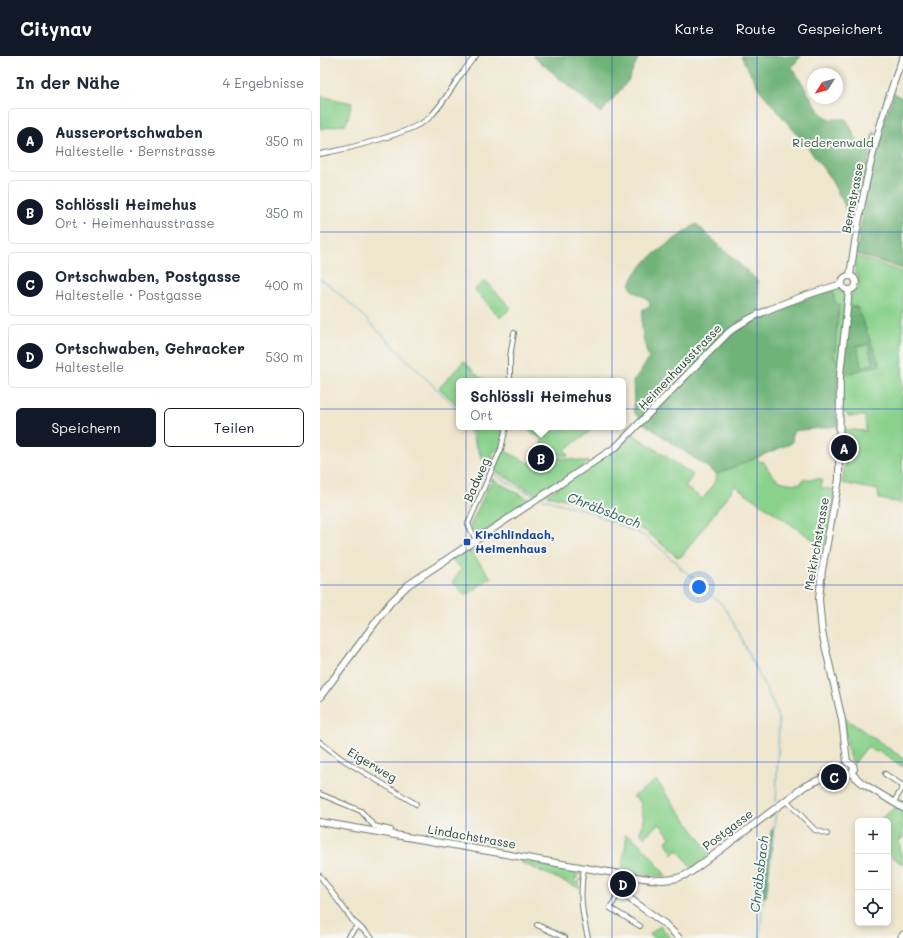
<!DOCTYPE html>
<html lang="de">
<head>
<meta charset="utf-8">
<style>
	:root { --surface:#fff; --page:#f6f6f7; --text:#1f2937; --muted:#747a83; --line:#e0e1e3; --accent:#111827 }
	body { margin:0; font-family:Mali,sans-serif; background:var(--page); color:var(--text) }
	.controls { position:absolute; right:12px; bottom:12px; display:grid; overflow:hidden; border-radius:6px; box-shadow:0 2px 6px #0003 }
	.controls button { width:36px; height:36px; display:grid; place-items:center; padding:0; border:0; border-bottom:1px solid var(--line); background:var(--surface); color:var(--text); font:20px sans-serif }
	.compass { position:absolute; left:487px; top:12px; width:36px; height:36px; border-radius:50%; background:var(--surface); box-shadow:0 2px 6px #0003; rotate:233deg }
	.you { position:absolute; left:379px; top:531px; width:14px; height:14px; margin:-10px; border:3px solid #fff; border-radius:50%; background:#1a73e8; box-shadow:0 0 0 6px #1a73e833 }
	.badge { display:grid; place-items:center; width:26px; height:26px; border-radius:50%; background:var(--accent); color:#fff; font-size:13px; font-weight:700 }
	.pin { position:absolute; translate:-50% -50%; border:2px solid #fff; box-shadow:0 1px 4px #0006 }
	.popup { position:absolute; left:136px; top:322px; width:170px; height:52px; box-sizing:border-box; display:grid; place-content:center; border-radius:6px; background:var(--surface); filter:drop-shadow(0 1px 3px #0005); font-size:13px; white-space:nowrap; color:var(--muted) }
	.popup b { font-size:15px; color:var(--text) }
	.popup::after { content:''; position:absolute; left:50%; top:100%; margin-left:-8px; border:8px solid transparent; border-top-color:var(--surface) }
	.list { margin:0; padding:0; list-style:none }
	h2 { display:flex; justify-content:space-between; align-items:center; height:52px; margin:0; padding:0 16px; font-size:17px }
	h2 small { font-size:13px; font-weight:400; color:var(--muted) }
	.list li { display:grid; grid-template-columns:26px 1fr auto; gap:12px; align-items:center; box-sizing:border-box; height:64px; margin:0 8px 8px; padding:0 8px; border:1px solid var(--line); border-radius:6px }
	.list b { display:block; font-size:15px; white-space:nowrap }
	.list p { margin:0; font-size:13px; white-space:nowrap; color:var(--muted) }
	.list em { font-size:13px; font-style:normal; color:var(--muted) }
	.actions { display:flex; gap:8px; padding:12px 16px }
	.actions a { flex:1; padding:9px 0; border:1px solid var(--accent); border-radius:6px; text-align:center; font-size:14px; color:var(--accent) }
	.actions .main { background:var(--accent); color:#fff }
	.icon { flex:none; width:22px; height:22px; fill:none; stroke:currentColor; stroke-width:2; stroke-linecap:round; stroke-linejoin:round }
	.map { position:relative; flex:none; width:583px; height:882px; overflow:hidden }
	header { display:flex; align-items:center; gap:24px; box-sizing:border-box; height:56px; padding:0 20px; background:var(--accent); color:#fff }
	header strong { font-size:19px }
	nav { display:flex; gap:22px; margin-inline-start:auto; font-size:14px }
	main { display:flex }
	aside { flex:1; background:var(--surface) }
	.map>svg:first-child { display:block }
</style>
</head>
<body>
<header>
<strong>Citynav</strong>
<nav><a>Karte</a><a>Route</a><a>Gespeichert</a></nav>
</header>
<main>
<aside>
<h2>In der Nähe<small>4 Ergebnisse</small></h2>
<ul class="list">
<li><span class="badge">A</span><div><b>Ausserortschwaben</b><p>Haltestelle · Bernstrasse</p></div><em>350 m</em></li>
<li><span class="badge">B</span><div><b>Schlössli Heimehus</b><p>Ort · Heimenhausstrasse</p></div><em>350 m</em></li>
<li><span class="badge">C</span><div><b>Ortschwaben, Postgasse</b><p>Haltestelle · Postgasse</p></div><em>400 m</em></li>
<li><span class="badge">D</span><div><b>Ortschwaben, Gehracker</b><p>Haltestelle</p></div><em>530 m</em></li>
</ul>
<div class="actions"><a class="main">Speichern</a><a>Teilen</a></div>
</aside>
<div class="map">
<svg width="583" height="882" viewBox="0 0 583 882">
	<rect width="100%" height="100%" fill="#f6f6f2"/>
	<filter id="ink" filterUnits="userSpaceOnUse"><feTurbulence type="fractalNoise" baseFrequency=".025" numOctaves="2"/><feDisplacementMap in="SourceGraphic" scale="8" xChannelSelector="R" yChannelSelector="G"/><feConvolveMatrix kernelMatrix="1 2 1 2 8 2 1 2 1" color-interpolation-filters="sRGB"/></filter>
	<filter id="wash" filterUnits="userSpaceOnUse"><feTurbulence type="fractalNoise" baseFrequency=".012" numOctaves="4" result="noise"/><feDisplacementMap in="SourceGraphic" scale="16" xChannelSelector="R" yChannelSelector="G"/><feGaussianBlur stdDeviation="0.9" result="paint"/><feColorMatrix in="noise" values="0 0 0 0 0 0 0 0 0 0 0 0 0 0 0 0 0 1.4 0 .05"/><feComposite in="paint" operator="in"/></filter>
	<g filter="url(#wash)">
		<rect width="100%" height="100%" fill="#efe6ce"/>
		<!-- green -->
		<path fill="#8ad18c" stroke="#548760" d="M0 40 32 47 26 68 0 73Z
			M538 201 583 216 582 447 559 443 558 434 522 427 526 403 523 373 546 375 545 360H528L526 357 522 356V319L560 309 529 250 531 239 539 230V224L535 216 536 202Z
			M165 224 191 252 180 262 155 234Z
			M518 232 523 233 525 238 520 304 514 303 519 249 515 248 513 233Z
			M548 288 553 308 541 311 537 289Z
			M144 305 159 321 168 325H139V351L119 332Z
			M150 371H185L180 391 172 398 174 401 168 409 163 403Z
			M208 371H262L271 375 245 393 248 400C231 398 232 398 220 390L223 383 209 375 210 372Z
			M313 378 373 419 365 431 383 443 396 424 397 418 437 400 439 406 443 405C455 425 458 427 481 428L483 423H502L501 432 516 434 504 491 415 430 361 501 356 500 327 476 304 465 303 462 298 460 293 461 265 448 227 439Z
			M181 393 209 407 212 404 230 413 235 401 269 406 220 441 173 414Z
			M172 423 212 445 158 479H156L150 470Z
			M146 494 150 495 171 521 146 540 132 526 142 513 130 503Z
			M523 661 583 702V711L558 694 556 696 547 691 534 708 529 700Z
			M336 724 391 798 372 812 358 794 353 798 346 786 350 781 339 767 324 781 320 777 324 764 320 745 313 741Z
			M579 749 583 752V782L579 784 583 809 568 798V765H560V763Z
			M305 779C321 783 337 809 347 821L304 814 302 811 306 786Z
			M200 804 252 814 261 818 256 819 257 823 255 822 254 827H257L260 822 259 832 200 806Z
			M340 870 351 882H333L330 878Z"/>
		<!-- forest -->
		<path fill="#6fb378" stroke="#477856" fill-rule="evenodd" d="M213 0H319L308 25 281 57Z
			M421 0H481L472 11 499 55 508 63H526L537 84 546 95 554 76 556 77 541 133 533 181 524 148 510 122 486 89 439 33Z
			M574 37 583 43V213L536 198 551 111 563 68Z
			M376 168 437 224 440 260 513 233 515 247 519 248 514 303 520 304 515 356 518 370 473 375 472 387 397 418 323 367 314 356 313 325 320 317 329 302C323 286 320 271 323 253L330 251 329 244 313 235 310 229C317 205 356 183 376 168Z
			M529 250 537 251 560 309 522 319ZM545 288H548L553 308 541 311 537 289 544 290Z
			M454 771 446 841 442 840 451 775Z"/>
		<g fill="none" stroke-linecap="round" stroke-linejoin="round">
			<!-- stream -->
			<path stroke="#4aaac9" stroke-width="1" d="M0 223 8 228 35 252 139 355
				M147 371 161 401 170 414
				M173 416 176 420 216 441
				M223 443 265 454 323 479 345 496 350 502 357 506 361 513 372 520 392 541 399 545 409 558 454 649 459 665 456 747
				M440 882 442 852 456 756"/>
		</g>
	</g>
	<g filter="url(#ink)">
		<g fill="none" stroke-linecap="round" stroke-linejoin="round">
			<defs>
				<path id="street" d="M0 98C23 94 94 77 110 61 128 43 138 18 156 0
					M190 325V301L194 277
					M156 484 148 468 181 393 186 371
					M0 686 22 703 96 748
					M565 718 583 730
					M0 738 41 755 54 770 71 774
					M466 744 495 774 507 778
					M574 746 583 731
					M264 812C259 837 262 858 268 882
					M0 820 33 865 52 882
					M300 835 290 852 320 870
					M217 869 245 882
					M27 882 38 869"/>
				<path id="secondary" d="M522 227a7 7 0 1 1 14 0a7 7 0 1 1-14 0Z
					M530 220C540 145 556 71 583 1
					M0 641 70 547 88 529 296 391 409 276C433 256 491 237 522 228
					M527 706 522 664 502 576 499 543 502 514 519 423 520 319 529 234
					M527 706 533 709 534 713 531 717
					M531 717 542 727 583 752
					M0 766 300 818C325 822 349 830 371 816L485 730 522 714
					M300 818 299 831 302 837 345 868 359 882
					M581 882 583 879"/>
			</defs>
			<!-- street casing -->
			<use href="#street" stroke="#68786a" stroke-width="6"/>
			<!-- secondary casing -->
			<use href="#secondary" stroke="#68786a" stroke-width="8"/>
			<!-- street -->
			<use href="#street" stroke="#fff" stroke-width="4"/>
			<!-- secondary -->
			<use href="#secondary" stroke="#fff" stroke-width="6"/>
		</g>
	</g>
	<!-- grid -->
	<path fill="none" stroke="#1d4ed8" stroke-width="1" stroke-opacity="0.55" d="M146 0V882M292 0V882M437 0V882M0 176H583M0 353H583M0 529H583M0 706H583"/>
	<!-- markers -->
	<rect fill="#1a4fb4" stroke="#f6f6f2" stroke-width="1.5" x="143" y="482" width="8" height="8" rx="2"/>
	<g text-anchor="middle" stroke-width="4" stroke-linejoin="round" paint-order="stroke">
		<!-- park labels -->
		<g font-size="12" fill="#345b46" stroke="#f6f6f2">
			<text x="513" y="91">Riederenwald</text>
		</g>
		<!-- street labels -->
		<g font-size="12" fill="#1f3d34" stroke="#f6f6f2">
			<text transform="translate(533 142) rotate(-79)" y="4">Bernstrasse</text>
			<text transform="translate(360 311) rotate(-46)" y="4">Heimenhausstrasse</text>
			<text transform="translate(157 424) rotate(-66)" y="4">Badweg</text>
			<text transform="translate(497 488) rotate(-80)" y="4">Meikirchstrasse</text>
			<text transform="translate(52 709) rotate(31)" y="4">Eigerweg</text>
			<text transform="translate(408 774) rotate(-37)" y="4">Postgasse</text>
			<text transform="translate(152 781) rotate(10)" y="4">Lindachstrasse</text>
		</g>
		<!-- transit labels -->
		<g font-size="12" font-weight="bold" fill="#164399" stroke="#f6f6f2" text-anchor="start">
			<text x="155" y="483">Kirchlindach,<tspan x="155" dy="14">Heimenhaus</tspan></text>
		</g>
		<!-- water labels -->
		<g font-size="13" font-style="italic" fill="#2c5e61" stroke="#f6f6f2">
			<text transform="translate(284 454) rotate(21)" y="5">Chräbsbach</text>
			<text transform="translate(439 818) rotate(-83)" y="5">Chräbsbach</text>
		</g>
	</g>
</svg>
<div class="controls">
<button>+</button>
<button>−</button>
<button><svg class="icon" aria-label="locate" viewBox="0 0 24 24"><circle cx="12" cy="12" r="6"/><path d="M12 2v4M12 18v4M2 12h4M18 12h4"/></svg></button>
</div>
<svg class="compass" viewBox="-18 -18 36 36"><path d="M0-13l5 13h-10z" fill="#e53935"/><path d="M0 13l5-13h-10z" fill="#747a83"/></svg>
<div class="you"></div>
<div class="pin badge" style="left:524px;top:392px">A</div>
<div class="pin badge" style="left:221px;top:402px">B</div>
<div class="popup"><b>Schlössli Heimehus</b>Ort</div>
<div class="pin badge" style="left:514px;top:721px">C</div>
<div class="pin badge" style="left:303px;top:828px">D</div>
</div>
</main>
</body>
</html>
